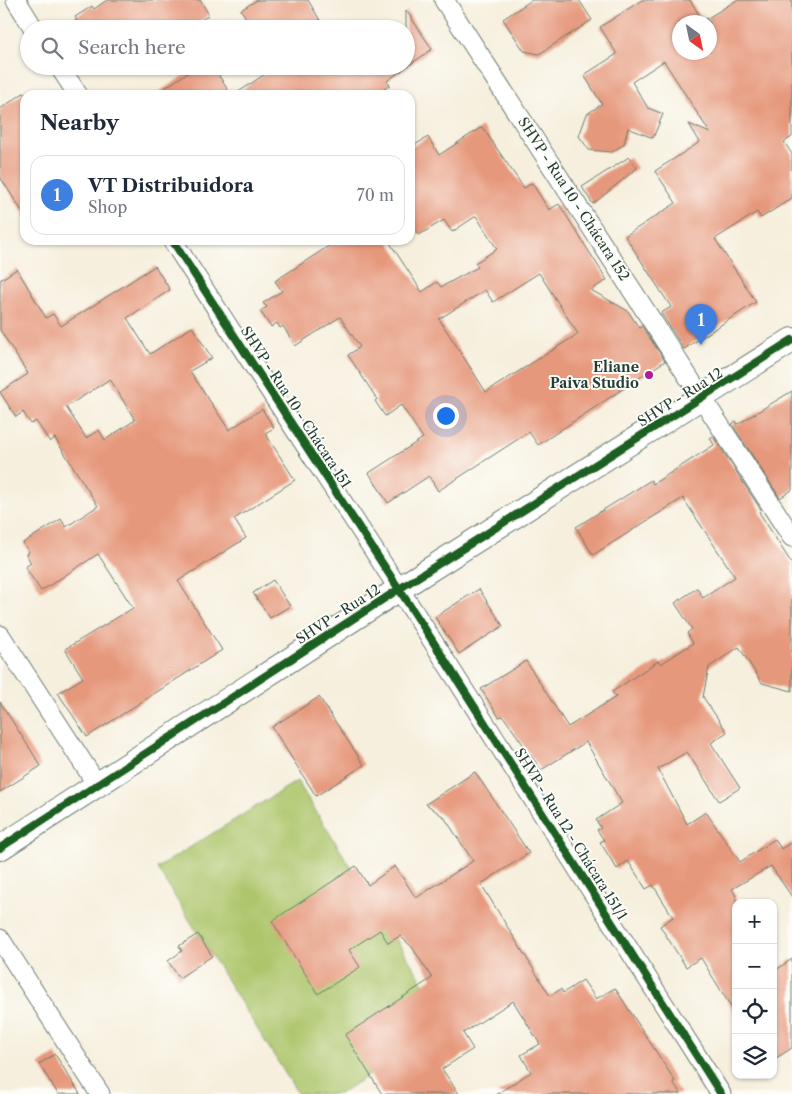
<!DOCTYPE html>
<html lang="en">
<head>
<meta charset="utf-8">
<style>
	:root { --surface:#fff; --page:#f2f2f3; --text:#1f2937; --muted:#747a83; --line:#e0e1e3; --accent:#b5179e }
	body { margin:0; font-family:"Libre Caslon Text",serif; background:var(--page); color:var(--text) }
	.controls { position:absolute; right:15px; bottom:15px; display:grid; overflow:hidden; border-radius:10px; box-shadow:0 1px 4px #0004 }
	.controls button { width:45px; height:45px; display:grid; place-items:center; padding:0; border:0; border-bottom:1px solid var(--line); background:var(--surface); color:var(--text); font:25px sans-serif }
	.compass { position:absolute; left:672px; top:15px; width:45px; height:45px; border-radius:50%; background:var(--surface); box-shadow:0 1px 4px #0004; rotate:147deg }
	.you { position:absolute; left:445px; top:415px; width:18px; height:18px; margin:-12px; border:4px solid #fff; border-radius:50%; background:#1a73e8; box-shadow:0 0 0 8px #1a73e833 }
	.badge { display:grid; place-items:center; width:32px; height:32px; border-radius:50%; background:var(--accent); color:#fff; font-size:16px; font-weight:700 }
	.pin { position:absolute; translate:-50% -41px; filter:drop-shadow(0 1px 2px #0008) }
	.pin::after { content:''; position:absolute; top:26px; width:18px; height:15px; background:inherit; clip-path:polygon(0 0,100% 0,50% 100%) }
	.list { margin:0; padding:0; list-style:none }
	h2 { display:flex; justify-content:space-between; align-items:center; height:65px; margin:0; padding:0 20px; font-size:21px }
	h2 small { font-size:16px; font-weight:400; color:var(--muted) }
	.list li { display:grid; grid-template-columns:32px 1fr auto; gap:15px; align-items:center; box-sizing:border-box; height:80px; margin:0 10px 10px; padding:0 10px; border:1px solid var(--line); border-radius:15px }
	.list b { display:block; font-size:19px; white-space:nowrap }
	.list p { margin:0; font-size:16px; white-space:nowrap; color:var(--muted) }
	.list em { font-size:16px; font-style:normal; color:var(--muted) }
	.icon { flex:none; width:28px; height:28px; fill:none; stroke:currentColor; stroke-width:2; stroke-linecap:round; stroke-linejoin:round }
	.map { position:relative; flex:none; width:792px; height:1094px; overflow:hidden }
	.search { position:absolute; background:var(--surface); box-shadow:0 1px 4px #0004; left:20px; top:20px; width:395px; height:55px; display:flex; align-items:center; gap:12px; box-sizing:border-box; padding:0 18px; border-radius:28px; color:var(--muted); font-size:19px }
	.panel { position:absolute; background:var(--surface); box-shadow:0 1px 4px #0004; left:20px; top:90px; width:395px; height:155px; border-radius:15px }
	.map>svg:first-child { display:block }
</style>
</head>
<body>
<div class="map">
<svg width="792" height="1094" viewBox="0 0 792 1094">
	<rect width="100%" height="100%" fill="#fdfcf7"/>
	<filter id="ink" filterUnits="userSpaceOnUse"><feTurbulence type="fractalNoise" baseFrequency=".02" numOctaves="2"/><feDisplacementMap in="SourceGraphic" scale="10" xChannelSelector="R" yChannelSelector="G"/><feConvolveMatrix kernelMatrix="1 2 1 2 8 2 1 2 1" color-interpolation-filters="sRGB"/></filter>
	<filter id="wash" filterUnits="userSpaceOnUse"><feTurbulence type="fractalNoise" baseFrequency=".0096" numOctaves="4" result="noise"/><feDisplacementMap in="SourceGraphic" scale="20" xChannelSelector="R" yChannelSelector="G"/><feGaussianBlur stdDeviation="1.12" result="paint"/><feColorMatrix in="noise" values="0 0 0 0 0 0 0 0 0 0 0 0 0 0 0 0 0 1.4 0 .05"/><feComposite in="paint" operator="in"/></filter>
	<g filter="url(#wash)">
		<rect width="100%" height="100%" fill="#f6efdd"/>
		<!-- green -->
		<path fill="#adc66c" stroke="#668250" d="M297 781 449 1024 339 1094H298L157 868Z"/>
		<g id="blocks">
			<!-- building -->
			<path fill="#e6987b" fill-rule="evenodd" d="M107 0H200L209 15 188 29H63L77 20 75 17 92 6 94 9Z
				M257 0H308L325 29H253L241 10Z
				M532 0H579L592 20 539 54 524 51 503 19Z
				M642 0H690L703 21 737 0H792V137L784 142 792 154V198L761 218 757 212 715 239 756 302 684 349 661 313 671 307 625 236 676 203 655 171 700 142 689 124 710 133 664 61 632 82 648 108 663 114 653 138 628 128 624 144 612 152 589 150 579 136 587 114 602 104 584 75 617 54 600 27ZM680 22H710V52H680Z
				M406 10 432 49 387 81 390 85 375 95H234L277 66H406Z
				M198 66H213L231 95H154Z
				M25 92V216L0 177V109Z
				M482 127 524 188 532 183 549 210 559 204 607 280 591 290 628 311 639 328 642 326 665 361 538 445 529 432 438 491 429 476 388 503 369 473 423 438 401 405 385 416 375 401 377 399 348 355 360 347 340 317 295 346 283 326 280 328 277 323 271 327 260 311 267 307 263 303 282 291 275 281 338 240H388L422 292 437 282 441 287 478 267 475 263 497 249 476 216 452 232 444 220 419 235 410 221V148L428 137 439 155ZM539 273 578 334 486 392 439 319 485 290 493 302Z
				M629 157 637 168 593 204 582 187Z
				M155 266 170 290 127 318 150 354 192 327 212 358 190 371 229 430 262 409 274 428 265 433 295 480 234 519 246 538 178 581 222 650 87 737 58 693 83 678 65 649 133 608 98 554 41 591 25 567 31 563 26 554 29 552 23 543 61 519 66 527 98 506 55 438 50 442 36 421 31 424 23 412 16 417 0 392 28 374 0 330V280L17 269 46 318 53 314 61 326ZM110 379 135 420 105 440 99 430 86 438 66 407Z
				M792 391V490L780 498 732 424 736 421 738 424Z
				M713 436 761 510 759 512 792 564V691L762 683 739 647 709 667 703 697 727 732 711 743 740 788 719 801 687 752 658 769 687 824 706 812 740 862 775 839 781 849 792 842V897L771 866 732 889 736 896V1015L701 958 686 967 660 926 673 917 653 885 646 889 628 861 617 869 600 842 604 840 597 830 601 828 596 820 622 803 586 742 541 770 503 716 499 717 481 689 526 661 568 727 616 697 612 692 658 661 661 664 693 643 687 633 692 629 675 603 697 588 703 598 735 577 683 498 593 555 576 527 651 480 653 484 714 445 710 438Z
				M273 580 290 606 270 618 253 593Z
				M479 589 503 626 459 654 435 617Z
				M319 697 364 765 316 796 272 727Z
				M0 702 41 766 0 792Z
				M475 772 529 853 481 884 550 996 561 989 563 993 583 980 596 999 615 988 675 1081 673 1082 681 1094H497L531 1072 521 1055 540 1044 513 1001 463 1033 473 1049 442 1069 459 1094H382L345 1035 432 978 412 947 400 936 388 943 380 930 349 950 360 967 318 994 294 956 272 921 356 866 368 885 395 866 416 898 473 861 444 817 426 804Z
				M198 934 212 956 179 978 168 961 182 951 179 946Z
				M792 959V1048L773 1060V972Z
				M55 1054 80 1094H58L39 1064Z"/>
		</g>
	</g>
	<g filter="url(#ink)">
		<use href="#blocks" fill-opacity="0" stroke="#6a7b6f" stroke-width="1"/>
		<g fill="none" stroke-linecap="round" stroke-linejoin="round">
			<defs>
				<path id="minor" d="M16 0 34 29
					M444 0 792 537
					M59 66 78 95
					M172 240 423 626 721 1094
					M0 635 98 786
					M0 939 100 1094"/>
				<path id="tertiary" d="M0 848 399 589 792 340"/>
			</defs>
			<!-- minor casing -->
			<use href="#minor" stroke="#6a7b6f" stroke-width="21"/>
			<!-- tertiary casing -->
			<use href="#tertiary" stroke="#6a7b6f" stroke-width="26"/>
			<!-- minor -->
			<use href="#minor" stroke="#fff" stroke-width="19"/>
			<!-- tertiary -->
			<use href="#tertiary" stroke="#fff" stroke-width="24"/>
			<defs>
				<path id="cycleway" d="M172 240 423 626 721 1094
					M0 848 399 589 792 340"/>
			</defs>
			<!-- cycleway casing -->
			<use href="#cycleway" stroke="#fdfcf7" stroke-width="11"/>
			<!-- cycleway -->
			<use href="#cycleway" stroke="#1b5e20" stroke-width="8"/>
		</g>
	</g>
	<!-- markers -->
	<circle fill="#b5179e" stroke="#fdfcf7" stroke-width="2" cx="649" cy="375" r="5"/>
	<g text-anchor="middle" stroke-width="4" stroke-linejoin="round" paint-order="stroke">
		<!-- street labels -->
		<g font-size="14" fill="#1f3d34" stroke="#fdfcf7">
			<text transform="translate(574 199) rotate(57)" y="5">SHVP - Rua 10 - Chácara 152</text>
			<text transform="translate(680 397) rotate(-32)" y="5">SHVP - Rua 12</text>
			<text transform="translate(296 407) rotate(57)" y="5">SHVP - Rua 10 - Chácara 151</text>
			<text transform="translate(338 614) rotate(-33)" y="5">SHVP - Rua 12</text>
			<text transform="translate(571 834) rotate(58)" y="5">SHVP - Rua 12 - Chácara 151/1</text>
		</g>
		<!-- poi labels -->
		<g font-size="14" font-weight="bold" fill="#1f3d34" stroke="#fdfcf7" text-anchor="end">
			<text x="639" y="372">Eliane<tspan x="639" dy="16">Paiva Studio</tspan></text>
		</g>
	</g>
</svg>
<div class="controls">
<button>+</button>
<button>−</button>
<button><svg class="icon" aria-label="locate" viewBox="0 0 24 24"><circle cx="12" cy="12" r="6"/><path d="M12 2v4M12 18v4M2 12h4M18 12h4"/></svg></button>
<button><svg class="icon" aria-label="layers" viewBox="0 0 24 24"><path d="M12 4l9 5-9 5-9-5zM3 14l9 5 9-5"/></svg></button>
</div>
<svg class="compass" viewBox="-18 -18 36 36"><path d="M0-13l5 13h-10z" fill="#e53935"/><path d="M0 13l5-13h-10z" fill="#747a83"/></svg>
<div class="you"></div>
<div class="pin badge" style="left:701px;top:345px;background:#3f7fe0">1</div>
<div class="search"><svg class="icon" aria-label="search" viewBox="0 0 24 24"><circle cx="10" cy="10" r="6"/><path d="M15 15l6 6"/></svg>Search here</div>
<section class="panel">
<h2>Nearby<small></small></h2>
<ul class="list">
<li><span class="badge" style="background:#3f7fe0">1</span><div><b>VT Distribuidora</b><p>Shop</p></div><em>70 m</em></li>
</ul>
</section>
</div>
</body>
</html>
